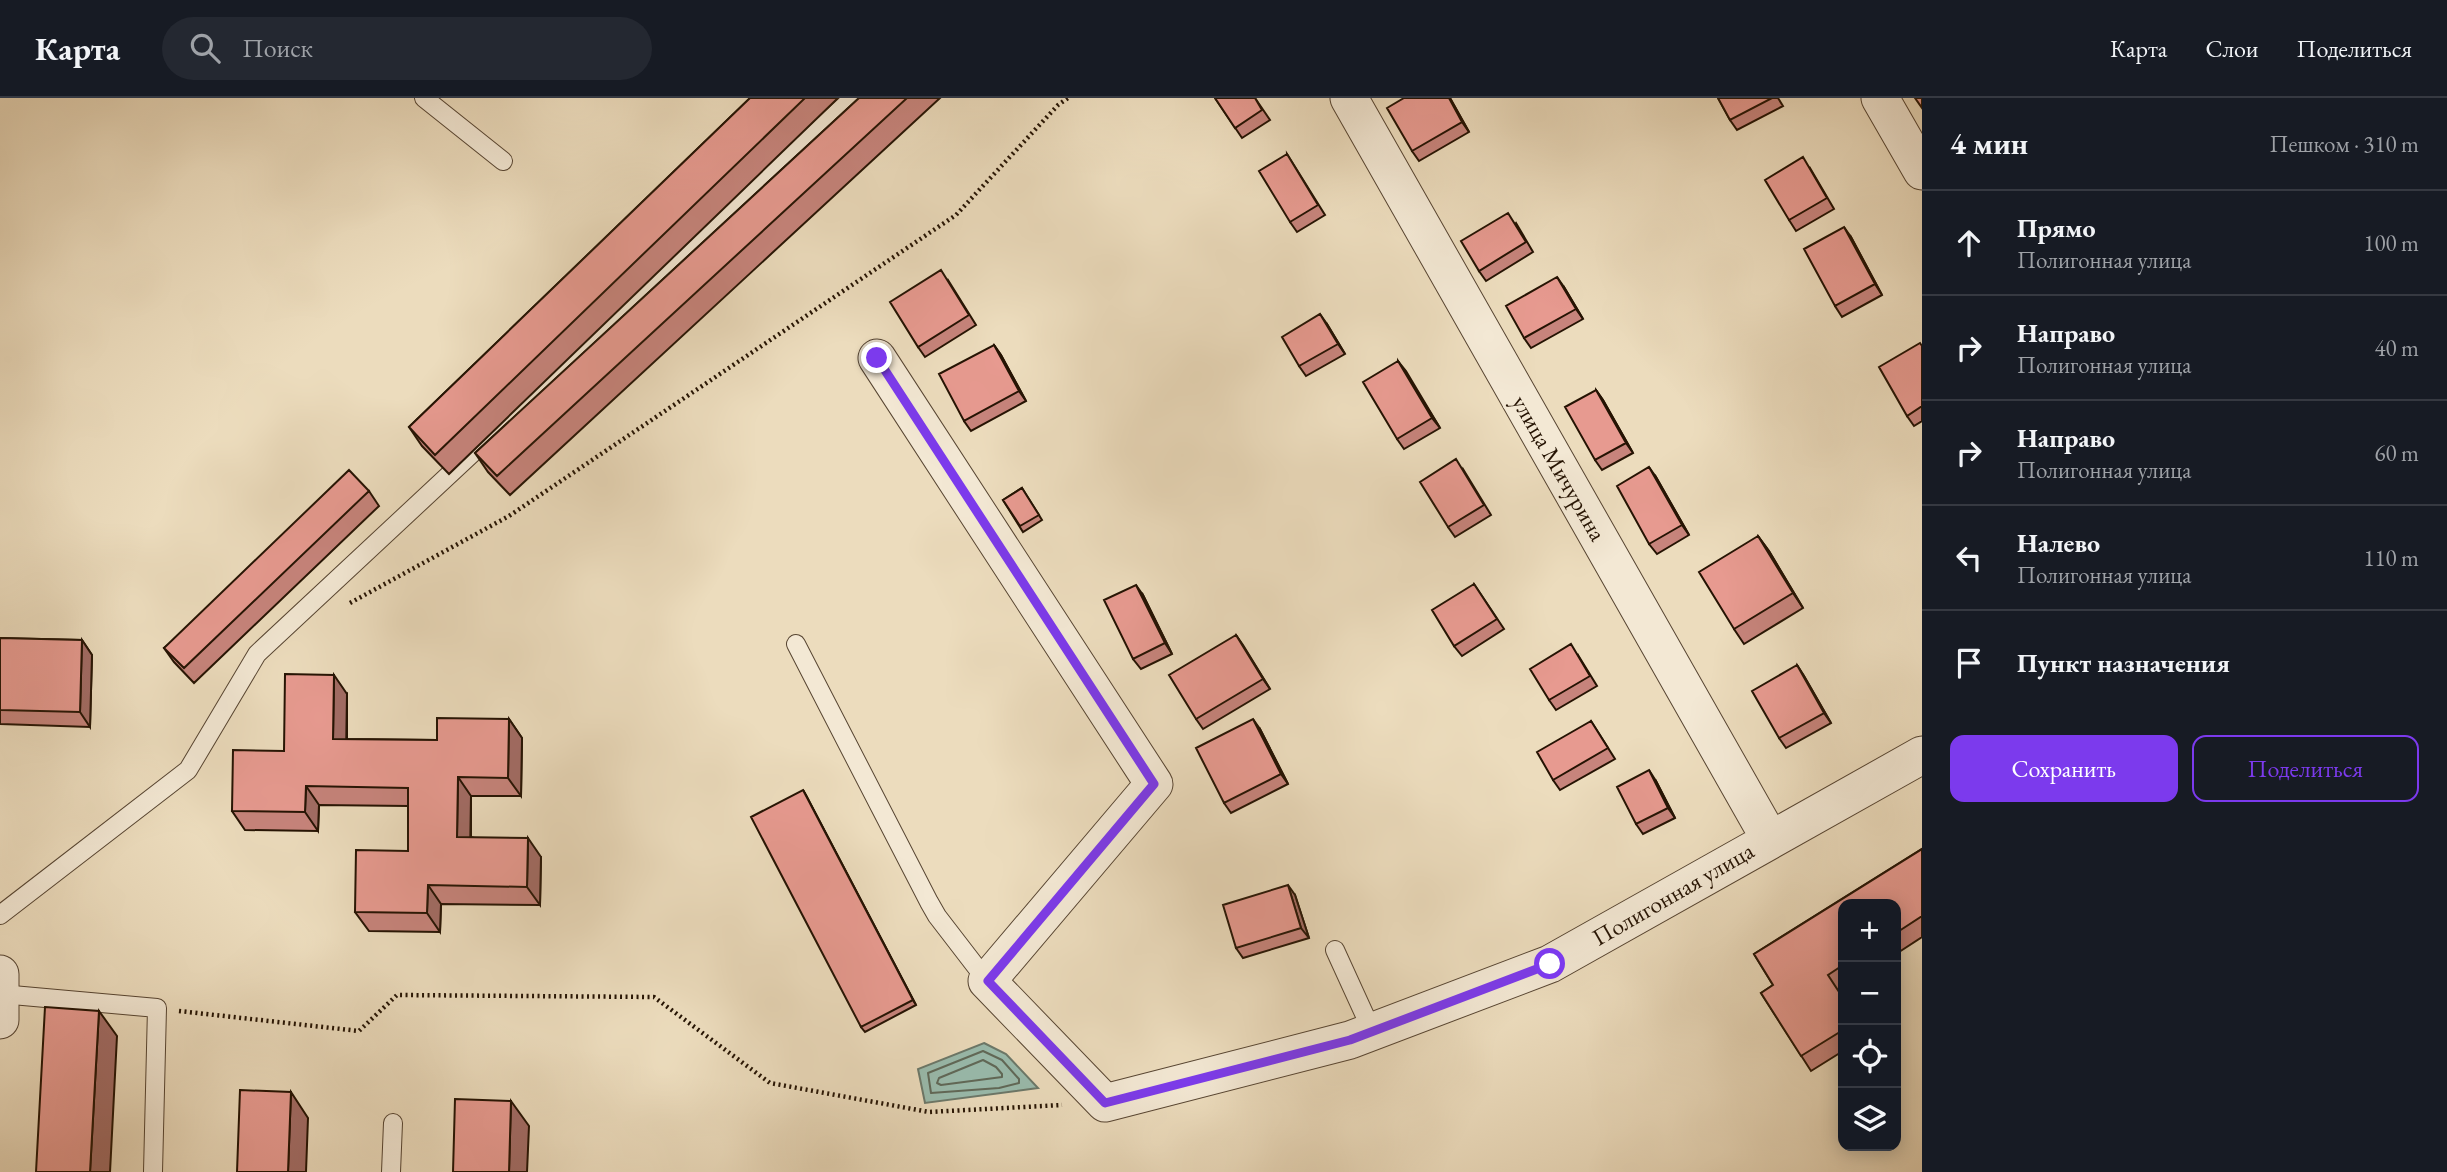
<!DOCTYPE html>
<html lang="ru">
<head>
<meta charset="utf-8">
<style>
	:root { --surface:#171b24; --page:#242831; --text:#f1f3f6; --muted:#9ea1a6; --line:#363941; --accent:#7c3aed }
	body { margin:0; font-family:"EB Garamond",serif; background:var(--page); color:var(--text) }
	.controls { position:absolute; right:21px; bottom:21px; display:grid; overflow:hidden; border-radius:14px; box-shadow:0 4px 18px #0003 }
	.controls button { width:63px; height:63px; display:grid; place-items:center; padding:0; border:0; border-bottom:2px solid var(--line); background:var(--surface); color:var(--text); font:35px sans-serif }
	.stop { position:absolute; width:21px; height:21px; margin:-16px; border:5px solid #7c3aed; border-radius:50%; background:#fff }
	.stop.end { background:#7c3aed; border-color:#fff; box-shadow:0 2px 7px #0008 }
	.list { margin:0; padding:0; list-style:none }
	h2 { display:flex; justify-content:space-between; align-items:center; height:91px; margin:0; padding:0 28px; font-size:30px }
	h2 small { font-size:23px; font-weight:400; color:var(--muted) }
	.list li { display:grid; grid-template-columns:46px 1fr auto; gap:21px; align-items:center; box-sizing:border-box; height:105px; padding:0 28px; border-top:2px solid var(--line) }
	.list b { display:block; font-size:26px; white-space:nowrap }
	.list p { margin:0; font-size:23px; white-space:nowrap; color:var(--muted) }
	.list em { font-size:23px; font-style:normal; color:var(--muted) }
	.actions { display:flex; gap:14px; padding:21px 28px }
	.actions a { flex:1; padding:16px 0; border:2px solid var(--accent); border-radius:14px; text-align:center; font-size:24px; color:var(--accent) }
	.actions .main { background:var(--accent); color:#fff }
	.icon { flex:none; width:38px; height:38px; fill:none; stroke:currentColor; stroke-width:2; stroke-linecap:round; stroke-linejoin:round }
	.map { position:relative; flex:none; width:1922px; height:1074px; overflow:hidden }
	header { display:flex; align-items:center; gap:42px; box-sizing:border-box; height:98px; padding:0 35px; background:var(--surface); border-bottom:2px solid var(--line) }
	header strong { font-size:33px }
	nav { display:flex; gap:38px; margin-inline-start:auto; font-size:24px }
	.search { width:490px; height:63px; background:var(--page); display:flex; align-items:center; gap:18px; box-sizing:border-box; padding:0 24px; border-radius:38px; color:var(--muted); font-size:26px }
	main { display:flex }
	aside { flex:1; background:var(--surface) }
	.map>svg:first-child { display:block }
</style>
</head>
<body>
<header>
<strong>Карта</strong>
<div class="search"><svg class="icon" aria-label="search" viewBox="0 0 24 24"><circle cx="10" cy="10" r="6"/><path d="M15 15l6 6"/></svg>Поиск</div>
<nav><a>Карта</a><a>Слои</a><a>Поделиться</a></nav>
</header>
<main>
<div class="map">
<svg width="1922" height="1074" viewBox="0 0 1922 1074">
	<rect width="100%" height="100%" fill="#ecdcbd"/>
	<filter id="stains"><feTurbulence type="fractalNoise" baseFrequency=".00286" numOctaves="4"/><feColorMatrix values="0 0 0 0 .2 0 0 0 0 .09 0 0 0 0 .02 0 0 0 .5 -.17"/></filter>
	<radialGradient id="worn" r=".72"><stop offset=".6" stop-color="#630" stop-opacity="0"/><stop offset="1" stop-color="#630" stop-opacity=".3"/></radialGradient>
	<!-- water -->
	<path fill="#99bcae" stroke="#6b786a" stroke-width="2" d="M984 945 1006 956 1038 990 925 1005 918 971Z"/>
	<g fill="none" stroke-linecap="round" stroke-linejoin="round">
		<!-- shore -->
		<path stroke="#5f6858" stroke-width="2" d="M983 953 1002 962 1019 981V985L999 990 931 995 928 975Z
			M983 962 996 969 1002 976V979L941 987 937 985 939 980Z"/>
		<defs>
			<path id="service" d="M424 0 503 63
				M796 546 929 804 937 818 987 883
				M0 817 188 672 257 556 853 0
				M1335 852 1372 933
				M1 896 157 910 153 1074
				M391 1074 393 1025"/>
			<path id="minor" d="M1349 0 1770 741
				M1880 0 1922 73
				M877 260 1154 686 987 883 1105 1005 1350 942 1550 866 1922 657
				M0 876V922"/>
		</defs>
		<!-- service casing -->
		<use href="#service" stroke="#574532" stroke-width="20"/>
		<!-- minor casing -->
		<use href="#minor" stroke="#574532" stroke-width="39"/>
		<!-- path -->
		<path stroke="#251303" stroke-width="4.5" stroke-dasharray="2 3.5" stroke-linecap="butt" d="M350 505 509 418 956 117 1058 7 1068 0
			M179 913 359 933 397 897 654 899 770 985 929 1014 1062 1007"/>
		<!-- service -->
		<use href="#service" stroke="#f3e8d4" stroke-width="18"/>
		<!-- minor -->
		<use href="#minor" stroke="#f3e8d4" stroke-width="37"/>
	</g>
	<!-- wall -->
	<path fill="#c7847c" stroke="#251303" stroke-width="2" d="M750 0H838L449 376 422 348 409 329Z
		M859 0H940L510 397 488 374 475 355Z
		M1215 0H1255L1270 22 1242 40Z
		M1450 0 1469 34 1419 63 1412 53Z
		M1718 0H1778L1783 8 1737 32 1730 22Z
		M1287 56 1325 117 1297 134 1290 124Z
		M1810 70 1834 111 1796 133 1789 122Z
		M1516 125 1533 154 1486 183 1479 173Z
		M1851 139 1882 197 1842 219 1835 208Z
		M948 182 976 227 925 259 918 249Z
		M1564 189 1583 221 1531 250 1524 240Z
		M1327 226 1345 256 1306 278 1299 268Z
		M994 247 1001 257 1026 303 971 333 964 323Z
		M1922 247V323L1914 328 1907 318Z
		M1398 263 1440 330 1404 351 1397 341Z
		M1596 292 1603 302 1633 355 1602 372 1595 362Z
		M1463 371 1491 417 1455 439 1448 429Z
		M1656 379 1689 437 1657 456 1649 446Z
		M1022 390 1042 422 1023 434 1003 402Z
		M369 393 379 408 194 585 174 564 164 550Z
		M1758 438 1769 453 1803 510 1744 546 1734 531Z
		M1474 486 1504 531 1462 558 1454 548Z
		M1143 497 1172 556 1141 571 1133 561Z
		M1236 537 1270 591 1203 631 1196 621Z
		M0 540 82 542 92 557 90 629 0 626Z
		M1578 557 1597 588 1556 612 1549 602Z
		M1797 567 1804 578 1831 625 1786 650 1779 640Z
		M347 596V641L437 642 509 621 522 640 521 698H471V739L541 759 540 807 441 806 440 834 369 833 355 814 408 753V708L319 707 318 733 245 732 232 713 284 653Z
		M1591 623 1615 661 1560 692 1553 682Z
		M1260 631 1288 686 1231 715 1224 705Z
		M1656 683 1675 720 1643 736 1636 726Z
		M803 692 916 907 865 934 861 929Z
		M1922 751V839L1896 856V806H1843V889L1839 891 1843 899V953L1811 973 1761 895 1773 887 1754 856Z
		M1295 797 1309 840 1243 860 1236 850Z"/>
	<!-- shaded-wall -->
	<path fill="#a26c65" stroke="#251303" stroke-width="2" d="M1449 0H1450L1469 34 1462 24Z
		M1844 129 1851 139 1882 197 1875 186Z
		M1557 179 1564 189 1583 221 1576 211Z
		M1320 216 1327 226 1345 256 1338 246Z
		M994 247 1001 257 1026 303 1019 293Z
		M1398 263 1406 273 1440 330 1432 320Z
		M1596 292 1603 302 1633 355 1626 345Z
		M1649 369 1656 379 1689 437 1682 427Z
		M1758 438 1769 453 1803 510 1793 495Z
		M1136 487 1143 497 1172 556 1165 545Z
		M1236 537 1243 547 1270 591 1263 581Z
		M82 542 92 557 90 629 80 614Z
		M1797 567 1804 578 1831 625 1824 615Z
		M334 577 347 596 346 659 333 641Z
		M509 621 522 640 521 698 508 680Z
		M1253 621 1260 631 1288 686 1281 676Z
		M1649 672 1656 683 1675 720 1668 710Z
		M458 679 471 698 470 758 457 739Z
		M306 688 319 707 318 733 305 714Z
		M803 692 806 697 916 907 913 902Z
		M528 740 541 759 540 807 527 789Z
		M428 787 441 806 440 834 427 815Z
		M1288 787 1295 797 1309 840 1301 830Z
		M99 913 117 938 110 1074H90Z
		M291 994 308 1020 306 1074H288Z
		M511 1003 529 1028 527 1074H509Z"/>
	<!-- building -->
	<path fill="#e79a90" stroke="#251303" stroke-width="2" d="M750 0H805L435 357 409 329Z
		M859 0H907L497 378 475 355Z
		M1215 0H1255L1262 12 1235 30Z
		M1404 0H1449L1462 24 1412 53 1387 10Z
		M1718 0H1772L1730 22Z
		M1915 0H1922V10Z
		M1287 56 1318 107 1290 124 1259 73Z
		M1803 59 1827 100 1789 122 1765 82Z
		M1508 115 1526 144 1479 173 1461 143Z
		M1844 129 1875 186 1835 208 1804 151Z
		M941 172 969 217 918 249 890 204Z
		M1557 179 1576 211 1524 240 1506 208Z
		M1320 216 1338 246 1299 268 1282 239Z
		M1920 245 1922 248V308L1907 318 1879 269Z
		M994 247 1019 293 964 323 939 276Z
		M1398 263 1432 320 1397 341 1363 284Z
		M1596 292 1626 345 1595 362 1565 309Z
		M1456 361 1484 407 1448 429 1420 384Z
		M1649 369 1682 427 1649 446 1617 388Z
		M349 372 369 393 184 570 164 550Z
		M1022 390 1039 417 1020 428 1003 402Z
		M1758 438 1793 495 1734 531 1699 474Z
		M1474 486 1497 521 1454 548 1432 512Z
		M1136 487 1165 545 1133 561 1104 502Z
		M1236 537 1263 581 1196 621 1169 577Z
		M0 540 82 542 80 614 0 612Z
		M1571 546 1590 578 1549 602 1530 571Z
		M1797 567 1824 615 1779 640 1752 593Z
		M285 576 334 577 333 641 437 642V620L509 621 508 680 458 679 457 739 528 740 527 789 428 787 427 815 355 814 356 752 408 753V690L306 688 305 714 232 713 233 652 284 653Z
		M1253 621 1281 676 1224 705 1196 650Z
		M1591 623 1608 650 1553 682 1537 654Z
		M1649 672 1668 710 1636 726 1617 689Z
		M803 692 913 902 861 929 751 719Z
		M1922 751V818L1896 835V806H1843V867L1828 877 1843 900V932L1801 958 1761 895 1773 887 1754 856Z
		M1288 787 1301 830 1236 850 1223 807Z
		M45 909 99 913 90 1074H36Z
		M240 992 291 994 288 1074H237Z
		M455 1001 511 1003 509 1074H453Z"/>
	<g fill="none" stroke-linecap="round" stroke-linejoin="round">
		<!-- route -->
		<path stroke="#7c3aed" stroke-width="9" d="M877 260 1154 686 988 883 1105 1005 1350 942 1550 866"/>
	</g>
	<g text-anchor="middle" stroke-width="6" stroke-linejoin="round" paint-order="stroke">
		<!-- street labels -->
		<g font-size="24" fill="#251303" stroke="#f3e8d4">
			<text transform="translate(1559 370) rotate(60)" y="8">улица Мичурина</text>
			<text transform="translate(1673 796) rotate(-30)" y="8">Полигонная улица</text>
		</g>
	</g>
	<rect width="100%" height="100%" filter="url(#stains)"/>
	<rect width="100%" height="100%" fill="url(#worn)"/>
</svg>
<div class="controls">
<button>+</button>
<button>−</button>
<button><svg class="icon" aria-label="locate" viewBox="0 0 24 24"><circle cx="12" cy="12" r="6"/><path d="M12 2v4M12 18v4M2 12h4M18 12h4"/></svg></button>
<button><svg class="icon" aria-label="layers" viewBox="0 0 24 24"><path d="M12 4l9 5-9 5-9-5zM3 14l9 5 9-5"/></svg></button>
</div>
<div class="stop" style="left:1550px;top:866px"></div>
<div class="stop end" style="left:877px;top:260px"></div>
</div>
<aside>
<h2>4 мин<small>Пешком · 310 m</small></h2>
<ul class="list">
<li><svg class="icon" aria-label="ahead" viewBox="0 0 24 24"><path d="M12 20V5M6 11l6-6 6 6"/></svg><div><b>Прямо</b><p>Полигонная улица</p></div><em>100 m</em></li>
<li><svg class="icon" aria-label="right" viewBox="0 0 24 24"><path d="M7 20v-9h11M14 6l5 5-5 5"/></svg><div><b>Направо</b><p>Полигонная улица</p></div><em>40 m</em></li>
<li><svg class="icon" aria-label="right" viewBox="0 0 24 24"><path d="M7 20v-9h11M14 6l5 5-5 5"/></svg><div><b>Направо</b><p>Полигонная улица</p></div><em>60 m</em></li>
<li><svg class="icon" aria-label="left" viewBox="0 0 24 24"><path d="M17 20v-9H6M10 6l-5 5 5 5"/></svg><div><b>Налево</b><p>Полигонная улица</p></div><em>110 m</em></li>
<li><svg class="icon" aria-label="arrive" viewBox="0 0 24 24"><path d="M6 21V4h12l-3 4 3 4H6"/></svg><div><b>Пункт назначения</b></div></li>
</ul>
<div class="actions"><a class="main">Сохранить</a><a>Поделиться</a></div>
</aside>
</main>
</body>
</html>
